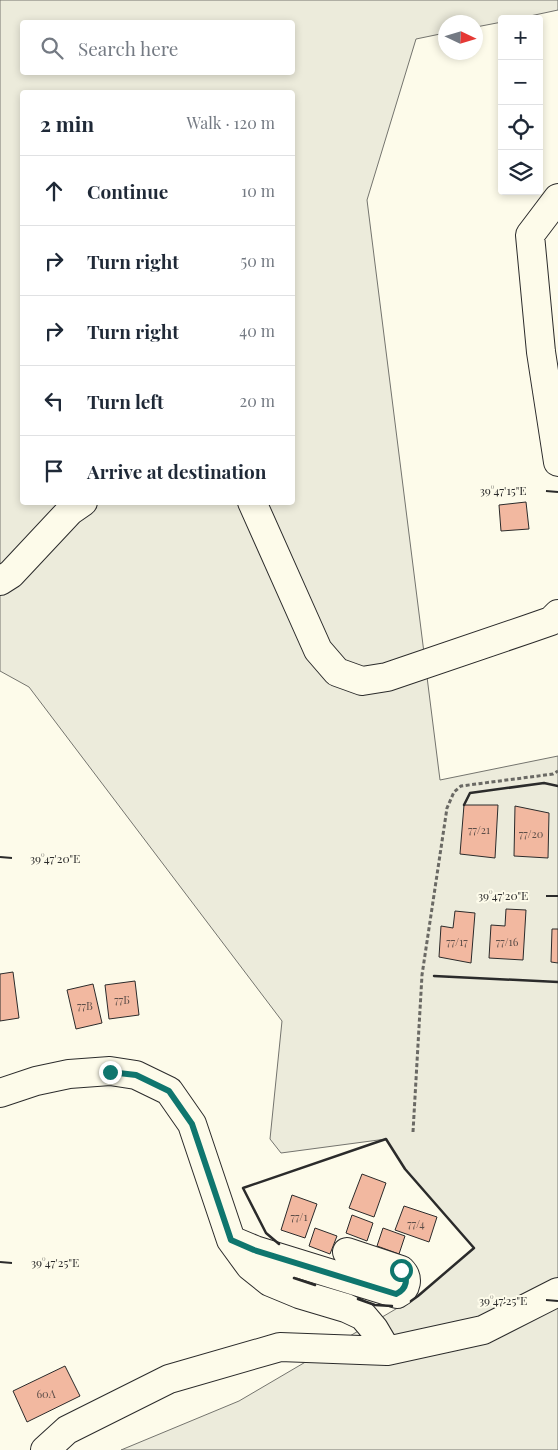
<!DOCTYPE html>
<html lang="en">
<head>
<meta charset="utf-8">
<style>
	:root { --surface:#fff; --page:#f2f2f3; --text:#1f2937; --muted:#747a83; --line:#e0e1e3 }
	body { margin:0; font-family:"Playfair Display",serif; background:var(--page); color:var(--text) }
	.controls { position:absolute; right:15px; top:15px; display:grid; overflow:hidden; border-radius:5px; box-shadow:0 2px 8px #0003 }
	.controls button { width:45px; height:45px; display:grid; place-items:center; padding:0; border:0; border-bottom:1px solid var(--line); background:var(--surface); color:var(--text); font:25px sans-serif }
	.compass { position:absolute; left:438px; top:15px; width:45px; height:45px; border-radius:50%; background:var(--surface); box-shadow:0 2px 8px #0003; rotate:94deg }
	.stop { position:absolute; width:15px; height:15px; margin:-11px; border:4px solid #0f766e; border-radius:50%; background:#fff }
	.stop.end { background:#0f766e; border-color:#fff; box-shadow:0 1px 5px #0008 }
	.list { margin:0; padding:0; list-style:none }
	h2 { display:flex; justify-content:space-between; align-items:center; height:65px; margin:0; padding:0 20px; font-size:21px }
	h2 small { font-size:16px; font-weight:400; color:var(--muted) }
	.list li { display:grid; grid-template-columns:32px 1fr auto; gap:15px; align-items:center; box-sizing:border-box; height:70px; padding:0 20px; border-top:1px solid var(--line) }
	.list b { display:block; font-size:19px; white-space:nowrap }
	.list em { font-size:16px; font-style:normal; color:var(--muted) }
	.icon { flex:none; width:28px; height:28px; fill:none; stroke:currentColor; stroke-width:2; stroke-linecap:round; stroke-linejoin:round }
	.map { position:relative; flex:none; width:558px; height:1450px; overflow:hidden }
	.search { position:absolute; background:var(--surface); box-shadow:0 2px 8px #0003; left:20px; top:20px; width:275px; height:55px; display:flex; align-items:center; gap:12px; box-sizing:border-box; padding:0 18px; border-radius:5px; color:var(--muted); font-size:19px }
	.panel { position:absolute; background:var(--surface); box-shadow:0 2px 8px #0003; left:20px; top:90px; width:275px; height:415px; border-radius:5px }
	.map>svg:first-child { display:block }
</style>
</head>
<body>
<div class="map">
<svg width="558" height="1450" viewBox="0 0 558 1450">
	<rect width="100%" height="100%" fill="#fdfbea"/>
	<!-- green -->
	<path fill="#ecebdb" stroke="#74746e" fill-rule="evenodd" d="M0 0H558V10L516 19H502V22L476 27V22H446L445 33 416 39 367 200 440 780 558 756V1450H121L239 1401 418 1296 474 1248 405 1169 386 1139 281 1153 270 1139 282 1021 29 687 0 671ZM22 22H292V72H22ZM22 92H292V502H22Z"/>
	<!-- building -->
	<path fill="#f2b8a0" stroke="#2b2b2b" d="M526 502 529 529 501 531 499 505Z
		M464 805H498L495 858 460 854Z
		M515 806 549 813 548 858 514 856Z
		M506 909 526 910 523 960 489 958 491 925 505 926Z
		M455 911 475 913 471 963 439 957 441 926 453 928Z
		M552 929H558V963L551 962Z
		M13 972 19 1018 0 1021V974Z
		M135 981 139 1015 109 1019 105 985Z
		M93 984 102 1023 76 1029 67 990Z
		M362 1174 386 1183 374 1217 349 1208Z
		M292 1195 317 1204 305 1238 281 1230Z
		M404 1206 437 1217 429 1242 395 1230Z
		M352 1215 373 1223 367 1241 346 1233Z
		M315 1228 337 1236 330 1254 309 1246Z
		M383 1228 405 1236 399 1254 377 1246Z
		M65 1366 80 1396 27 1422 13 1391Z"/>
	<g fill="none" stroke-linecap="round" stroke-linejoin="round">
		<defs>
			<path id="minor" d="M558 198 530 235 541 352 558 462
				M252 502 318 650 337 672 362 681 387 677 528 629 551 621 558 614
				M0 581 11 574 70 511 83 502
				M0 1093 36 1081 69 1074 110 1071 136 1075 169 1091 192 1124 231 1240 250 1266 270 1282 299 1294 346 1308 363 1316 374 1329 387 1351
				M231 1240 255 1250 397 1294C407 1289 409 1278 401 1270L347 1252
				M45 1450 67 1430 169 1379 280 1347 387 1351 483 1330 558 1292"/>
		</defs>
		<!-- minor casing -->
		<use href="#minor" stroke="#2b2b2b" stroke-width="30"/>
		<!-- path -->
		<path stroke="#6a6964" stroke-width="3" stroke-dasharray="4 2.5" stroke-linecap="butt" d="M413 1132 422 975 447 808 454 792 461 786 553 774 558 771"/>
		<!-- minor -->
		<use href="#minor" stroke="#fdfbea" stroke-width="28"/>
		<!-- wall -->
		<path stroke="#2b2b2b" stroke-width="2.5" d="M464 805 470 793 544 783 558 786
			M434 976 558 982
			M279 1244 266 1233 243 1188 386 1139 405 1169 474 1248 418 1296 411 1301
			M294 1278 315 1285
			M358 1299 375 1305 392 1306"/>
	</g>
	<g fill="none" stroke-linecap="round" stroke-linejoin="round">
		<!-- route -->
		<path stroke="#0f766e" stroke-width="6" d="M110 1072 136 1075 169 1091 192 1124 231 1240 254 1250 396 1294C407 1289 409 1278 401 1270"/>
	</g>
	<!-- ticks -->
	<path fill="none" stroke="#2b2b2b" stroke-width="2" d="M546 491 558 492M0 857 12 858M546 896H558M0 1262 12 1263M546 1300 558 1301"/>
	<g text-anchor="middle" stroke-width="4" stroke-linejoin="round" paint-order="stroke">
		<!-- number labels -->
		<g font-size="11" fill="#5d4e48">
			<text x="479" y="834">77/21</text>
			<text x="531" y="838">77/20</text>
			<text x="457" y="946">77/17</text>
			<text x="507" y="946">77/16</text>
			<text x="122" y="1004">77Б</text>
			<text x="85" y="1010">77В</text>
			<text x="299" y="1221">77/1</text>
			<text x="416" y="1228">77/4</text>
			<text x="46" y="1398">60А</text>
		</g>
	</g>
	<g font-size="12" text-anchor="middle" fill="#2b2b2b" stroke="#fdfbea" stroke-width="4" stroke-linejoin="round" paint-order="stroke">
		<text x="503" y="495">39°47'15"E</text>
		<text x="55" y="863">39°47'20"E</text>
		<text x="503" y="900">39°47'20"E</text>
		<text x="55" y="1267">39°47'25"E</text>
		<text x="503" y="1305">39°47'25"E</text>
	</g>
</svg>
<div class="controls">
<button>+</button>
<button>−</button>
<button><svg class="icon" aria-label="locate" viewBox="0 0 24 24"><circle cx="12" cy="12" r="6"/><path d="M12 2v4M12 18v4M2 12h4M18 12h4"/></svg></button>
<button><svg class="icon" aria-label="layers" viewBox="0 0 24 24"><path d="M12 4l9 5-9 5-9-5zM3 14l9 5 9-5"/></svg></button>
</div>
<svg class="compass" viewBox="-18 -18 36 36"><path d="M0-13l5 13h-10z" fill="#e53935"/><path d="M0 13l5-13h-10z" fill="#747a83"/></svg>
<div class="stop" style="left:401px;top:1270px"></div>
<div class="stop end" style="left:110px;top:1072px"></div>
<div class="search"><svg class="icon" aria-label="search" viewBox="0 0 24 24"><circle cx="10" cy="10" r="6"/><path d="M15 15l6 6"/></svg>Search here</div>
<section class="panel">
<h2>2 min<small>Walk · 120 m</small></h2>
<ul class="list">
<li><svg class="icon" aria-label="ahead" viewBox="0 0 24 24"><path d="M12 20V5M6 11l6-6 6 6"/></svg><div><b>Continue</b></div><em>10 m</em></li>
<li><svg class="icon" aria-label="right" viewBox="0 0 24 24"><path d="M7 20v-9h11M14 6l5 5-5 5"/></svg><div><b>Turn right</b></div><em>50 m</em></li>
<li><svg class="icon" aria-label="right" viewBox="0 0 24 24"><path d="M7 20v-9h11M14 6l5 5-5 5"/></svg><div><b>Turn right</b></div><em>40 m</em></li>
<li><svg class="icon" aria-label="left" viewBox="0 0 24 24"><path d="M17 20v-9H6M10 6l-5 5 5 5"/></svg><div><b>Turn left</b></div><em>20 m</em></li>
<li><svg class="icon" aria-label="arrive" viewBox="0 0 24 24"><path d="M6 21V4h12l-3 4 3 4H6"/></svg><div><b>Arrive at destination</b></div></li>
</ul>
</section>
</div>
</body>
</html>
